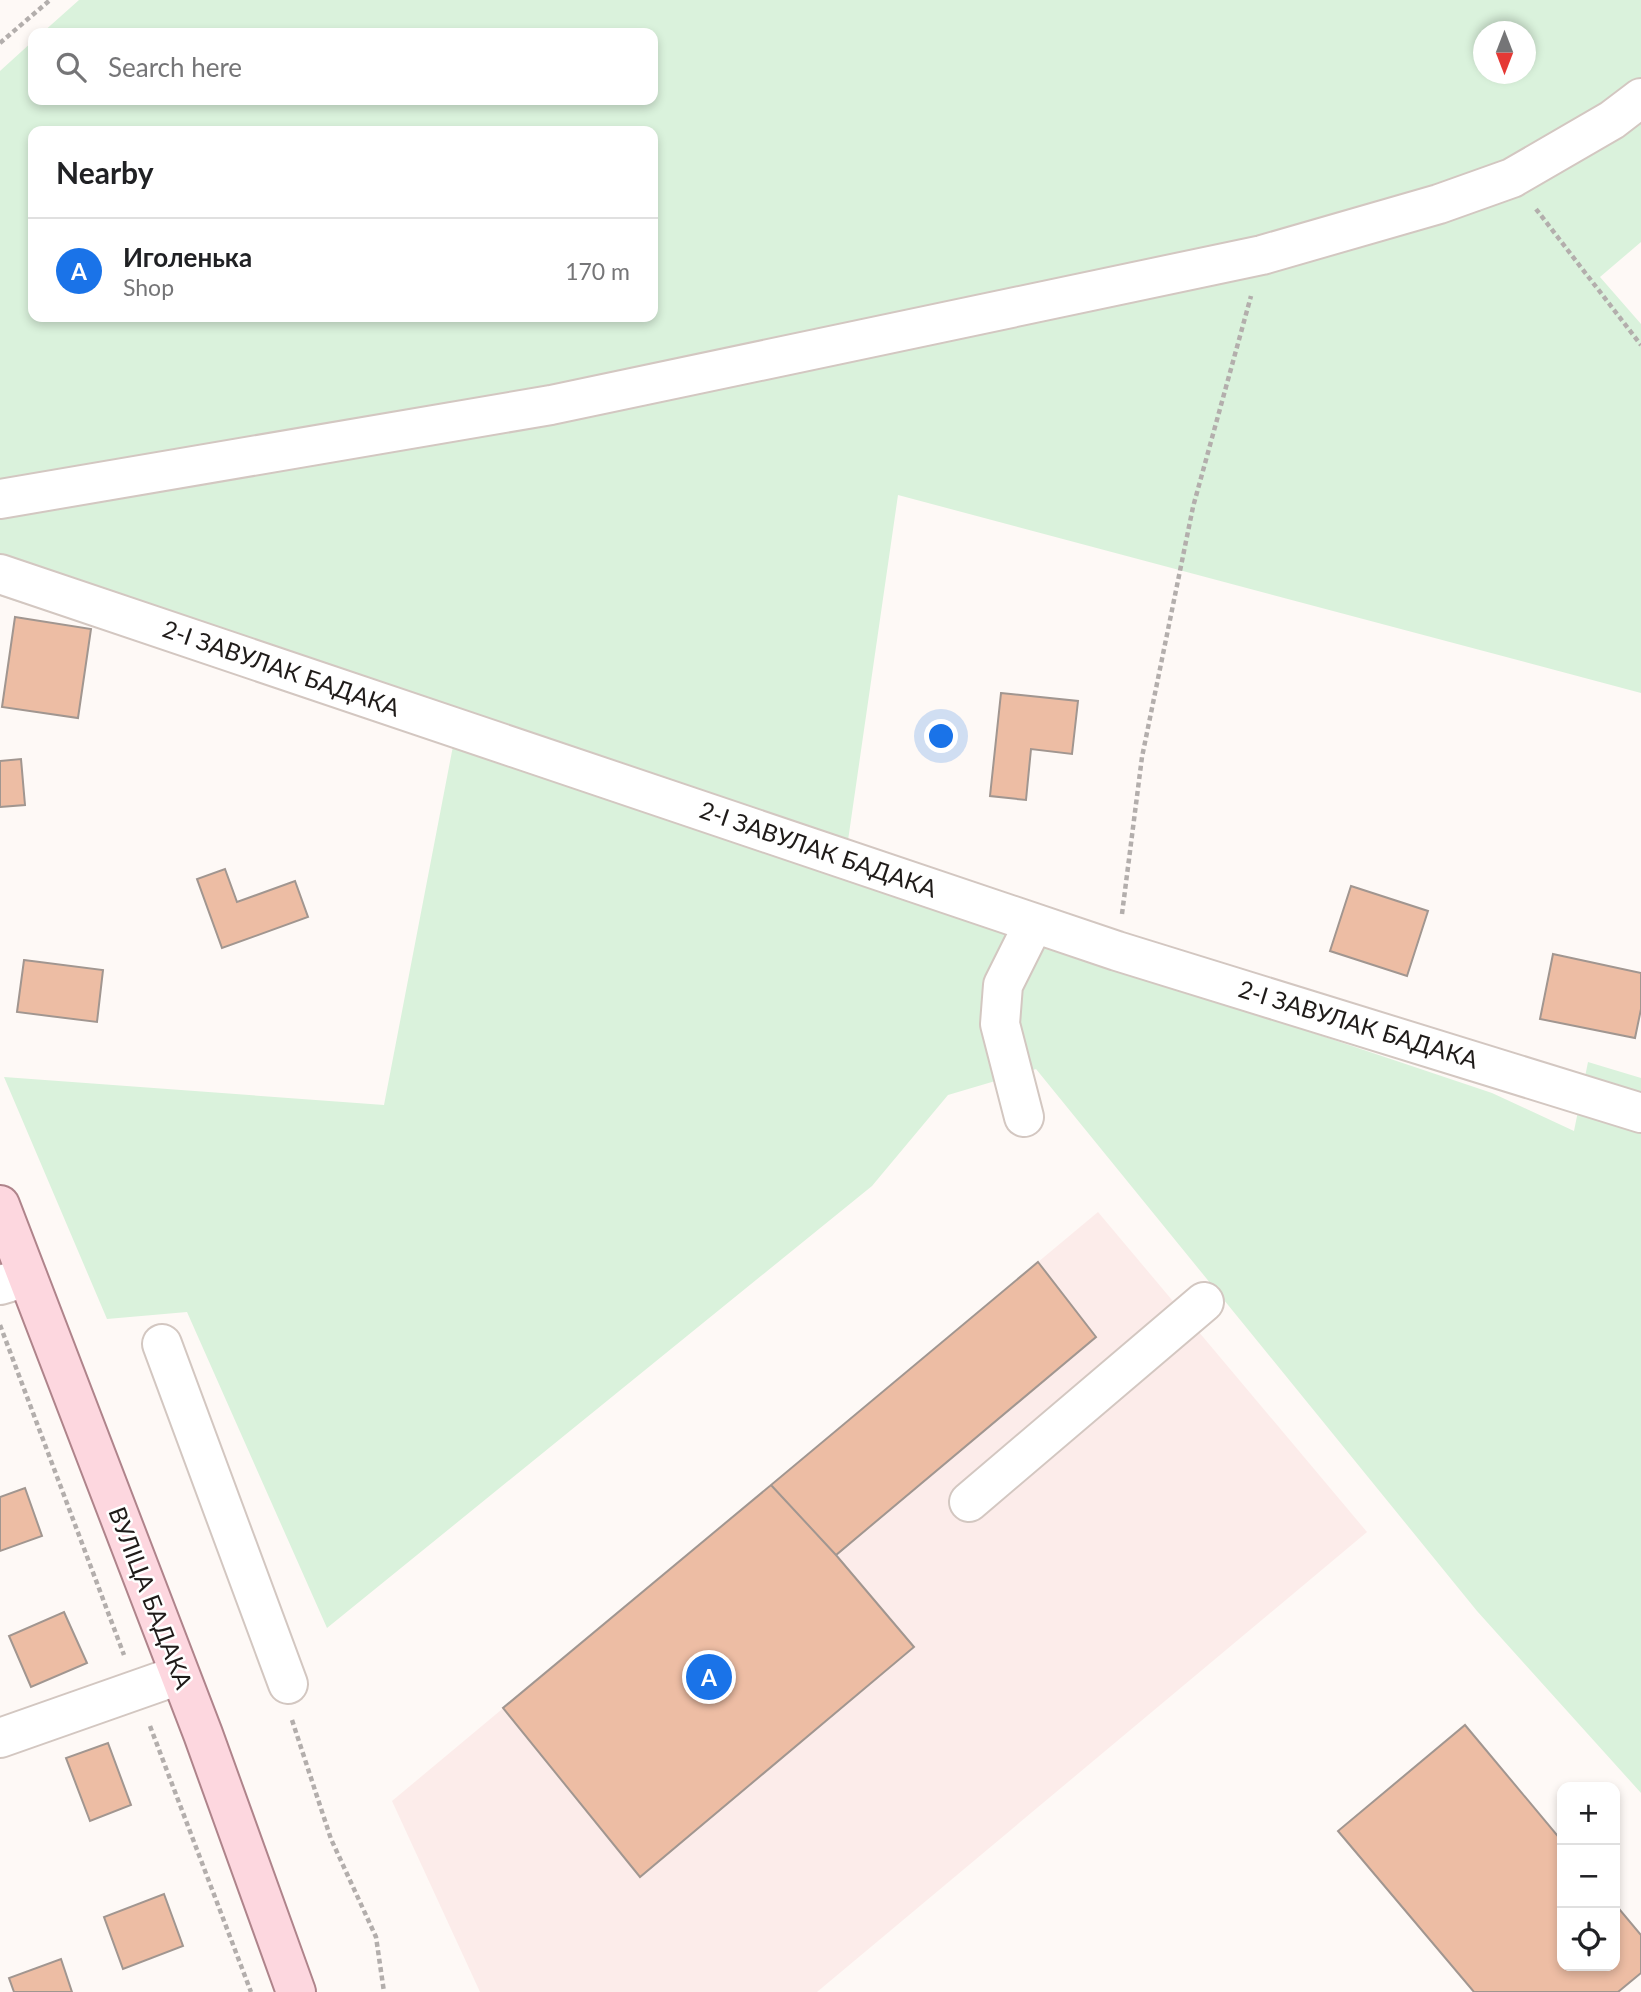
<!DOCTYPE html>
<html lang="en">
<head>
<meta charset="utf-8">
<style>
	:root { --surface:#fff; --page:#f2f2f2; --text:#202124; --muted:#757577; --line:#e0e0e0; --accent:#1a73e8 }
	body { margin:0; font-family:Lato,sans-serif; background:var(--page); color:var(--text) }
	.controls { position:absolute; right:21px; bottom:21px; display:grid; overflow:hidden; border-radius:14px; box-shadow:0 4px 10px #0003 }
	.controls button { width:63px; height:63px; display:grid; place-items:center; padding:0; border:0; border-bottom:2px solid var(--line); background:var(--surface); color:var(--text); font:35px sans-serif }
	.compass { position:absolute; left:1473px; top:21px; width:63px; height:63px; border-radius:50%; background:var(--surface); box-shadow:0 4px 10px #0003; rotate:180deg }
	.you { position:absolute; left:942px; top:737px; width:24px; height:24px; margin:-18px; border:5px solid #fff; border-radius:50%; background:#1a73e8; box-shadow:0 0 0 10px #1a73e833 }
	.badge { display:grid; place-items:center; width:46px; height:46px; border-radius:50%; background:var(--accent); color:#fff; font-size:23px; font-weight:700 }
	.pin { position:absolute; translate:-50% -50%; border:4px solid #fff; box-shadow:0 2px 7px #0006 }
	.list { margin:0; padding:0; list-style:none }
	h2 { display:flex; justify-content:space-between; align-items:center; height:91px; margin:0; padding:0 28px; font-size:30px }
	h2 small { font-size:23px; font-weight:400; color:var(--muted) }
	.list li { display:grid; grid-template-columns:46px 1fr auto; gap:21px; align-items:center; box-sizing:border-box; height:105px; padding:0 28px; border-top:2px solid var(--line) }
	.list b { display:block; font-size:26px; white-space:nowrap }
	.list p { margin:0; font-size:23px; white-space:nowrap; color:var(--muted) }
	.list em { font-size:23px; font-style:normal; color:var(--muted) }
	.icon { flex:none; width:38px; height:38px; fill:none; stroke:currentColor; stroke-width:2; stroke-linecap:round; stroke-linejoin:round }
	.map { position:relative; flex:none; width:1641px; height:1992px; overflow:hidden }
	.search { position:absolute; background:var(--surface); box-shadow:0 4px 10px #0003; left:28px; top:28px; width:630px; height:77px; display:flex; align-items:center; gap:18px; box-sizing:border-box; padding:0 24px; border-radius:14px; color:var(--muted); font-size:26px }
	.panel { position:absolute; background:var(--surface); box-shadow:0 4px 10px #0003; left:28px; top:126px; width:630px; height:196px; border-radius:14px }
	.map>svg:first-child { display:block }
</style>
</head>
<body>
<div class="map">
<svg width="1641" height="1992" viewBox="0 0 1641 1992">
	<rect width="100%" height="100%" fill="#fef9f6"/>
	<!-- commercial -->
	<path fill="#fcecea" d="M1098 1212 1367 1532 817 1992H480L392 1801Z"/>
	<!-- green -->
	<path fill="#daf2dc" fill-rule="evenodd" d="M79 0H1641V242L1600 277 1641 324V693L898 495 843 875 1492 1093 1574 1131 1588 1062 1641 1078V1793L1477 1611 1036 1069 948 1095 872 1186 327 1628 187 1312 107 1319 4 1077 384 1105 453 746 0 596V71L33 41V100H653V33H42ZM1484 32H1526V74H1484ZM33 131H653V317H33Z"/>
	<!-- building -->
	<path fill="#edbda4" stroke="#a19690" stroke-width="2" d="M15 617 91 629 78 718 2 707Z
		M1001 693 1078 701 1072 754 1031 749 1026 800 990 796Z
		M21 759 25 805 0 807V761Z
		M225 869 237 902 295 881 308 917 222 948 197 879Z
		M1351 886 1428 911 1407 976 1330 951Z
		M1553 954 1641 973V1009L1635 1038 1540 1019Z
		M24 960 103 970 97 1022 17 1012Z
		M1038 1262 1096 1337 836 1555 771 1485Z
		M771 1485 836 1555 914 1647 640 1877 503 1708Z
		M25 1488 42 1536 0 1551V1497Z
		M64 1612 87 1663 31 1687 9 1636Z
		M1465 1725 1562 1841V1966H1615V1904L1641 1935V1973L1618 1992H1474L1338 1831Z
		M108 1743 131 1805 90 1821 66 1758Z
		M164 1894 183 1946 123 1969 104 1917Z
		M61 1959 72 1992H14L9 1978Z"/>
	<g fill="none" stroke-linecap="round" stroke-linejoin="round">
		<defs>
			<path id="minor" d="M0 499 551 405 1262 255 1439 204 1512 178 1612 120 1641 98
				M0 574 1117 951 1641 1113
				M1024 1117 1000 1024 1003 985 1034 923
				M0 1285 27 1277
				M162 1344 288 1684
				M969 1502 1204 1302
				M0 1738 179 1675"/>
			<path id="major" d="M0 1205 203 1734 296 1992"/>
		</defs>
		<!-- minor casing -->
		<use href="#minor" stroke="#d3c7c1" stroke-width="42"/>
		<!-- major casing -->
		<use href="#major" stroke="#af848b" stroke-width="42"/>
		<!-- path -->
		<path stroke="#b3aeac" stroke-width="4.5" stroke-dasharray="5 3.5" stroke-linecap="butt" d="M0 43 50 0
			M1536 209 1641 345
			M1122 914 1142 757 1193 507 1251 296
			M0 1325 124 1655
			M292 1720 331 1839 376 1937 384 1992
			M150 1726 251 1992"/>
		<!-- minor -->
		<use href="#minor" stroke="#fff" stroke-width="38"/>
		<!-- major -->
		<use href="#major" stroke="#fdd7df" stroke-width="38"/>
	</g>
	<g text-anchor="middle" stroke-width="5" stroke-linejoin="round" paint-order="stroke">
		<!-- street labels -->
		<g font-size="24" fill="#1f1b19" stroke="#fff">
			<text transform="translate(281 669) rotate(19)" y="8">2-І ЗАВУЛАК БАДАКА</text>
			<text transform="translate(818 850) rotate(19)" y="8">2-І ЗАВУЛАК БАДАКА</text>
			<text transform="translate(1358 1025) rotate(17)" y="8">2-І ЗАВУЛАК БАДАКА</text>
			<text transform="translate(150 1598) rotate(69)" y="8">ВУЛІЦА БАДАКА</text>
		</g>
	</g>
</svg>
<div class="controls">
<button>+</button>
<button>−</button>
<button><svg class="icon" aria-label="locate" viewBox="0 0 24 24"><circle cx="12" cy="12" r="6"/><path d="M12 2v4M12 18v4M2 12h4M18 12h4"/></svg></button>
</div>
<svg class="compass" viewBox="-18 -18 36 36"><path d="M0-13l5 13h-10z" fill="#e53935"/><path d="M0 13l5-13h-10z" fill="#757577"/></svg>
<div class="you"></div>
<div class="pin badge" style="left:709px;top:1677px">A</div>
<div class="search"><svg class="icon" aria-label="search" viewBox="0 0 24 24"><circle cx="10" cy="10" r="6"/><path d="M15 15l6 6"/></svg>Search here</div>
<section class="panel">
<h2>Nearby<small></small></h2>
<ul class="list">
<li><span class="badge">A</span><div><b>Иголенька</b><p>Shop</p></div><em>170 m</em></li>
</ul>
</section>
</div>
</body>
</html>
